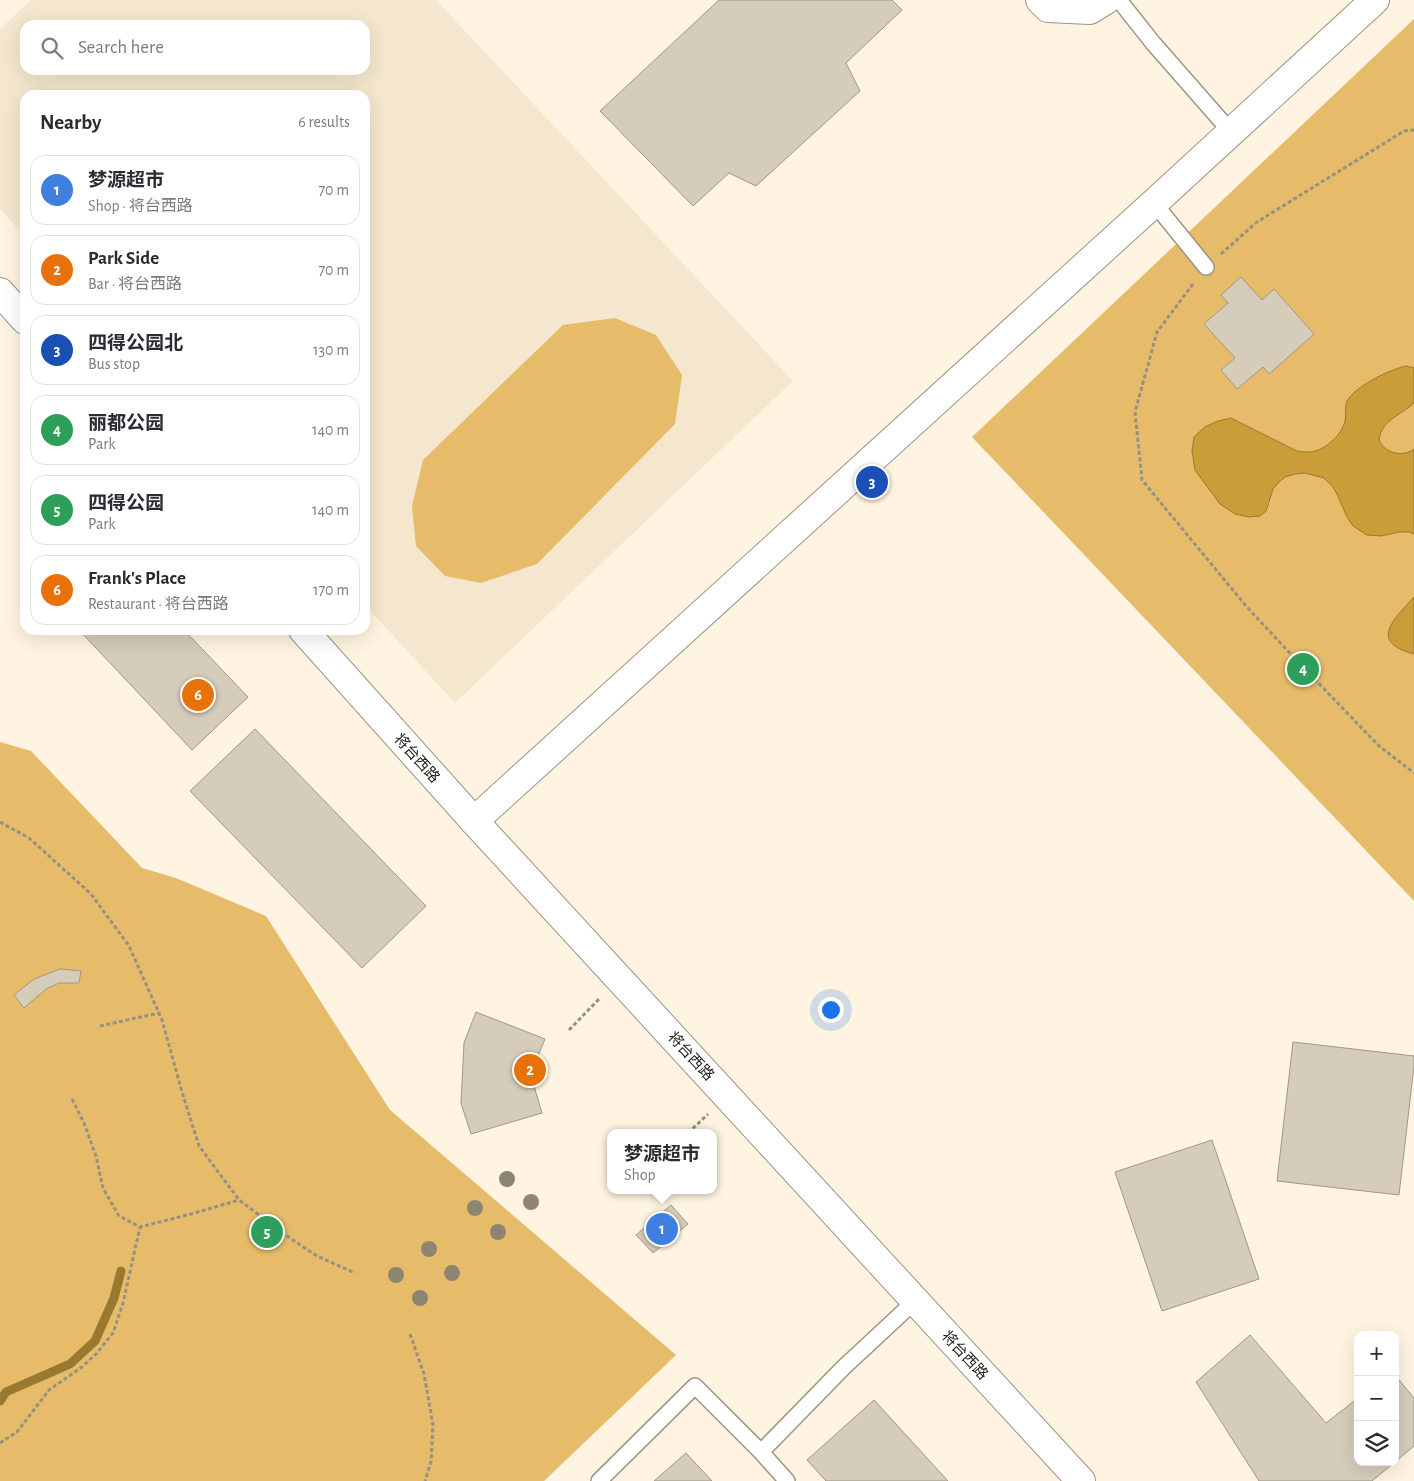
<!DOCTYPE html>
<html lang="en">
<head>
<meta charset="utf-8">
<style>
	:root { --surface:#fff; --page:#f2f2f3; --text:#2b2b33; --muted:#7c7c81; --line:#e1e1e2; --accent:#7753cd }
	body { margin:0; font-family:"Alegreya Sans","Noto Sans SC",sans-serif; background:var(--page); color:var(--text) }
	.controls { position:absolute; right:15px; bottom:15px; display:grid; overflow:hidden; border-radius:10px; box-shadow:0 5px 20px #0002 }
	.controls button { width:45px; height:45px; display:grid; place-items:center; padding:0; border:0; border-bottom:1px solid var(--line); background:var(--surface); color:var(--text); font:25px sans-serif }
	.you { position:absolute; left:830px; top:1009px; width:18px; height:18px; margin:-12px; border:4px solid #fff; border-radius:50%; background:#1a73e8; box-shadow:0 0 0 8px #1a73e833 }
	.badge { display:grid; place-items:center; width:32px; height:32px; border-radius:50%; background:var(--accent); color:#fff; font-size:16px; font-weight:700 }
	.pin { position:absolute; translate:-50% -50%; border:2px solid #fff; box-shadow:0 1px 5px #0006 }
	.popup { position:absolute; left:607px; top:1129px; width:110px; height:65px; box-sizing:border-box; display:grid; place-content:center; border-radius:10px; background:var(--surface); filter:drop-shadow(0 1px 4px #0005); font-size:16px; white-space:nowrap; color:var(--muted) }
	.popup b { font-size:19px; color:var(--text) }
	.popup::after { content:''; position:absolute; left:50%; top:100%; margin-left:-10px; border:10px solid transparent; border-top-color:var(--surface) }
	.list { margin:0; padding:0; list-style:none }
	h2 { display:flex; justify-content:space-between; align-items:center; height:65px; margin:0; padding:0 20px; font-size:21px }
	h2 small { font-size:16px; font-weight:400; color:var(--muted) }
	.list li { display:grid; grid-template-columns:32px 1fr auto; gap:15px; align-items:center; box-sizing:border-box; height:70px; margin:0 10px 10px; padding:0 10px; border:1px solid var(--line); border-radius:15px }
	.list b { display:block; font-size:19px; white-space:nowrap }
	.list p { margin:0; font-size:16px; white-space:nowrap; color:var(--muted) }
	.list em { font-size:16px; font-style:normal; color:var(--muted) }
	.icon { flex:none; width:28px; height:28px; fill:none; stroke:currentColor; stroke-width:2; stroke-linecap:round; stroke-linejoin:round }
	.map { position:relative; flex:none; width:1414px; height:1481px; overflow:hidden }
	.search { position:absolute; background:var(--surface); box-shadow:0 5px 20px #0002; left:20px; top:20px; width:350px; height:55px; display:flex; align-items:center; gap:12px; box-sizing:border-box; padding:0 18px; border-radius:15px; color:var(--muted); font-size:19px }
	.panel { position:absolute; background:var(--surface); box-shadow:0 5px 20px #0002; left:20px; top:90px; width:350px; height:545px; border-radius:15px }
	.map>svg:first-child { display:block }
</style>
</head>
<body>
<div class="map">
<svg width="1414" height="1481" viewBox="0 0 1414 1481">
	<rect width="100%" height="100%" fill="#fef4e1"/>
	<!-- built -->
	<path fill="#f4e7cd" fill-rule="evenodd" d="M31 0H436L793 381 455 703 365 605V95H25V236L0 209V29ZM25 25H365V70H25Z"/>
	<!-- green -->
	<path fill="#e6bc6a" d="M1414 19V901L972 437Z
		M615 318 656 335 682 375 675 424 537 564 481 583 445 576 416 546 412 506 423 460 563 325Z
		M0 742 31 751 142 868 176 878 266 916 390 1110 676 1355 544 1481H0Z"/>
	<!-- water -->
	<path fill="#cb9d38" stroke="#99782f" d="M1406 366 1414 368V403C1401 415 1382 420 1379 439 1383 453 1403 458 1414 449V534L1409 532H1399L1381 536 1367 535 1353 526 1347 517 1337 494 1332 486 1324 478 1305 473 1295 474 1285 477 1279 482 1273 489 1266 511 1260 516 1249 517 1235 514 1220 504 1195 470 1192 451 1194 437 1205 427 1218 421 1231 418 1297 451C1315 455 1326 448 1338 435 1341 431 1344 426 1345 421 1347 413 1343 405 1349 398 1360 384 1389 370 1406 366Z
		M1414 597V654C1368 642 1394 619 1414 597Z"/>
	<g fill="none" stroke-linecap="round" stroke-linejoin="round">
		<!-- stream -->
		<path stroke="#99782f" stroke-width="9" d="M0 1401 6 1392 70 1364 95 1341 114 1298 121 1271"/>
	</g>
	<!-- building -->
	<path fill="#d6ccba" stroke="#a09786" d="M719 0H892L902 10 846 63 860 91 756 186 729 173 693 206 600 111Z
		M1241 277 1262 300 1274 289 1314 334 1269 374 1263 367 1237 389 1221 370 1235 358 1204 324 1228 303 1221 295Z
		M79 630H184L248 697 192 750Z
		M255 729 426 906 362 968 190 791Z
		M60 969 81 971 79 983H59L46 989 24 1008 14 995 34 979Z
		M476 1012 545 1039 535 1063 534 1086 542 1113 471 1134 461 1103 464 1043Z
		M1293 1042 1414 1056V1066L1399 1195 1277 1181Z
		M1212 1140 1259 1279 1162 1311 1115 1172Z
		M671 1205 688 1224 653 1253 636 1235Z
		M1250 1335 1326 1423 1358 1398V1462H1395L1372 1481H1259L1196 1382Z
		M1395 1375 1414 1398V1446L1395 1462Z
		M874 1400 948 1481H826L807 1460Z
		M686 1453 712 1481H654Z"/>
	<g fill="none" stroke-linecap="round" stroke-linejoin="round">
		<defs>
			<path id="lane" d="M1119 0 1153 43 1231 132
				M1154 203 1206 267
				M761 1452 844 1367 915 1301
				M599 1481 695 1386 761 1452 787 1481"/>
			<path id="street" d="M1040 0 1048 8 1090 10 1106 0
				M474 821 1154 203 1375 0"/>
			<path id="secondary" d="M0 292 25 320
				M303 630 474 821 1081 1481"/>
		</defs>
		<!-- lane casing -->
		<use href="#lane" stroke="#9d9483" stroke-width="18"/>
		<!-- street casing -->
		<use href="#street" stroke="#9d9483" stroke-width="30"/>
		<!-- secondary casing -->
		<use href="#secondary" stroke="#9d9483" stroke-width="30"/>
		<!-- path -->
		<path stroke="#979083" stroke-width="3" stroke-dasharray="4 2.5" stroke-linecap="butt" d="M1221 254 1257 222 1404 131 1414 130
			M1193 284 1157 332 1135 412 1142 480 1246 606 1300 664 1379 746 1414 773
			M0 822 29 838 91 894 129 946 162 1020 182 1092 199 1146 239 1200 290 1238 317 1256 355 1273
			M100 1026 159 1013
			M569 1030 600 998
			M72 1099 84 1123 96 1156 103 1188 119 1216 140 1227 191 1214 239 1200
			M688 1133 708 1114
			M410 1334 424 1374 433 1425 431 1462 425 1481
			M0 1443 17 1432 49 1390 82 1367 97 1353 113 1333 123 1303 140 1227"/>
		<!-- lane -->
		<use href="#lane" stroke="#fff" stroke-width="15"/>
		<!-- street -->
		<use href="#street" stroke="#fff" stroke-width="28"/>
		<!-- secondary -->
		<use href="#secondary" stroke="#fff" stroke-width="28"/>
	</g>
	<!-- trees -->
	<g fill="#8e8472">
		<circle cx="507" cy="1179" r="8"/>
		<circle cx="531" cy="1202" r="8"/>
		<circle cx="475" cy="1208" r="8"/>
		<circle cx="498" cy="1232" r="8"/>
		<circle cx="429" cy="1249" r="8"/>
		<circle cx="452" cy="1273" r="8"/>
		<circle cx="396" cy="1275" r="8"/>
		<circle cx="420" cy="1298" r="8"/>
	</g>
	<g text-anchor="middle" stroke-width="4" stroke-linejoin="round" paint-order="stroke">
		<!-- street labels -->
		<g font-size="15" fill="#24211a" stroke="#fff">
			<text transform="translate(417 758) rotate(48)" y="5">将台西路</text>
			<text transform="translate(691 1056) rotate(47)" y="5">将台西路</text>
			<text transform="translate(965 1355) rotate(47)" y="5">将台西路</text>
		</g>
	</g>
</svg>
<div class="controls">
<button>+</button>
<button>−</button>
<button><svg class="icon" aria-label="layers" viewBox="0 0 24 24"><path d="M12 4l9 5-9 5-9-5zM3 14l9 5 9-5"/></svg></button>
</div>
<div class="you"></div>
<div class="pin badge" style="left:662px;top:1229px;background:#3f7fe0">1</div>
<div class="popup"><b>梦源超市</b>Shop</div>
<div class="pin badge" style="left:530px;top:1070px;background:#e8710a">2</div>
<div class="pin badge" style="left:872px;top:482px;background:#1a4fb4">3</div>
<div class="pin badge" style="left:1303px;top:669px;background:#2e9e5b">4</div>
<div class="pin badge" style="left:267px;top:1232px;background:#2e9e5b">5</div>
<div class="pin badge" style="left:198px;top:695px;background:#e8710a">6</div>
<div class="search"><svg class="icon" aria-label="search" viewBox="0 0 24 24"><circle cx="10" cy="10" r="6"/><path d="M15 15l6 6"/></svg>Search here</div>
<section class="panel">
<h2>Nearby<small>6 results</small></h2>
<ul class="list">
<li><span class="badge" style="background:#3f7fe0">1</span><div><b>梦源超市</b><p>Shop · 将台西路</p></div><em>70 m</em></li>
<li><span class="badge" style="background:#e8710a">2</span><div><b>Park Side</b><p>Bar · 将台西路</p></div><em>70 m</em></li>
<li><span class="badge" style="background:#1a4fb4">3</span><div><b>四得公园北</b><p>Bus stop</p></div><em>130 m</em></li>
<li><span class="badge" style="background:#2e9e5b">4</span><div><b>丽都公园</b><p>Park</p></div><em>140 m</em></li>
<li><span class="badge" style="background:#2e9e5b">5</span><div><b>四得公园</b><p>Park</p></div><em>140 m</em></li>
<li><span class="badge" style="background:#e8710a">6</span><div><b>Frank's Place</b><p>Restaurant · 将台西路</p></div><em>170 m</em></li>
</ul>
</section>
</div>
</body>
</html>
